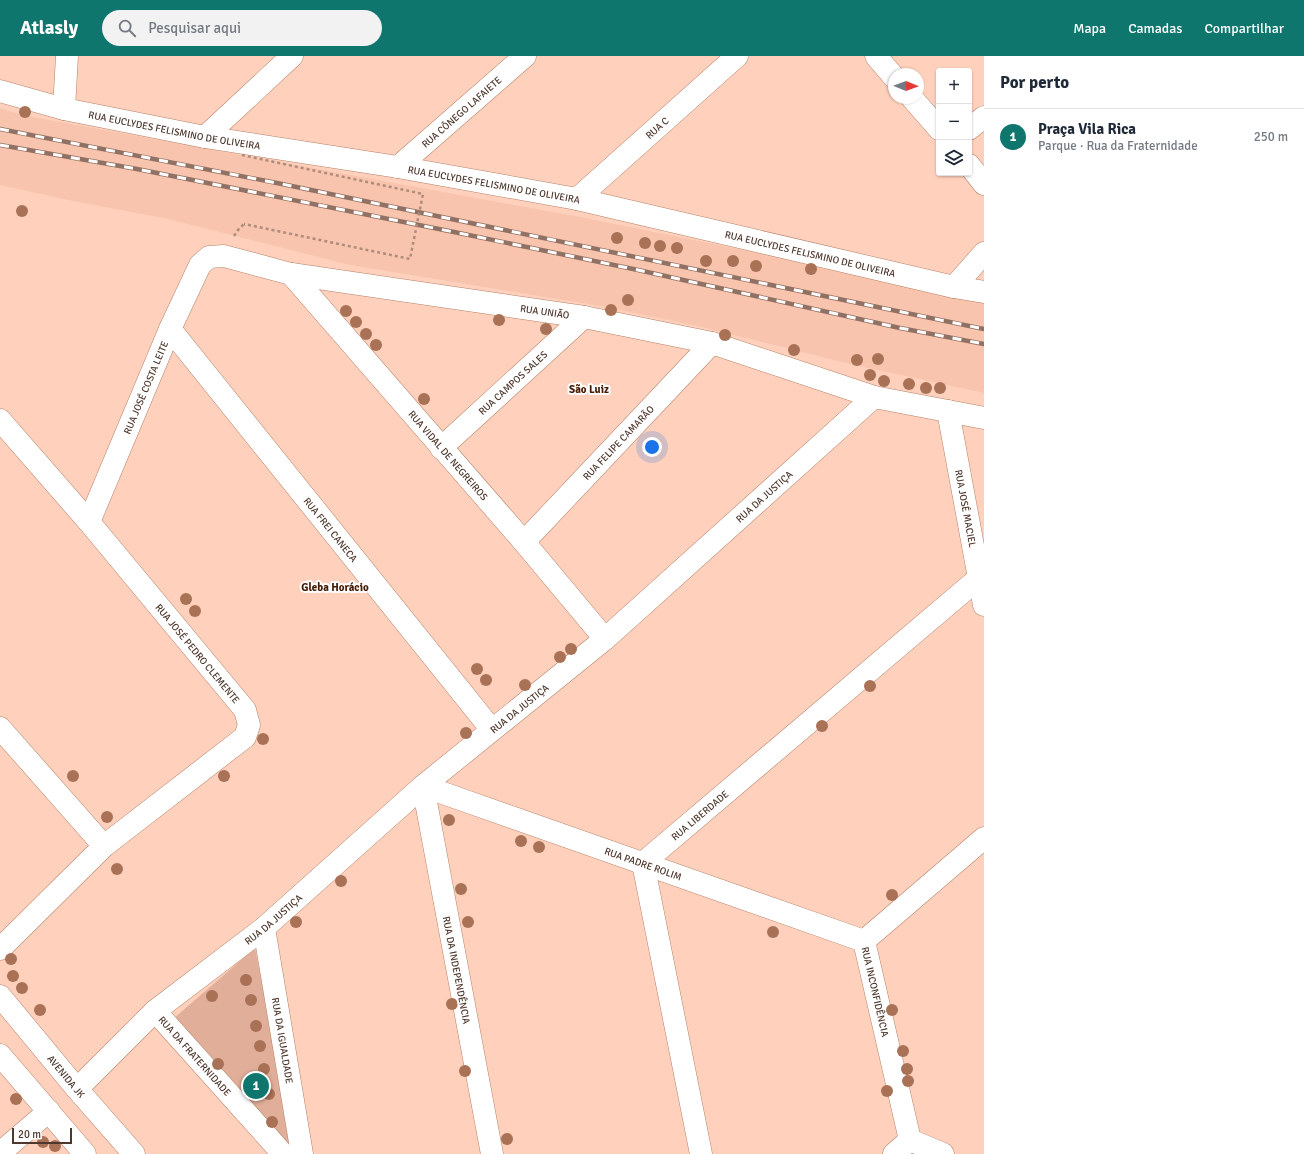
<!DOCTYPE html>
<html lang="pt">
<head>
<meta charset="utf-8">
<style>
	:root { --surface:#fff; --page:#f2f2f3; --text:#1f2937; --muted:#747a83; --line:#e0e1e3; --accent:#0f766e }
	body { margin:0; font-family:Signika,sans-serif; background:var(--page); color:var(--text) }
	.controls { position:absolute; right:12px; top:12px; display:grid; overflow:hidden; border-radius:4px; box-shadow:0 1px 3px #0004 }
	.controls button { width:36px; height:36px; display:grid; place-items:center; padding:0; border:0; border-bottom:1px solid var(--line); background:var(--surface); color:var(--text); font:20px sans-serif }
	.compass { position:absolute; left:888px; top:12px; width:36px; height:36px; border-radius:50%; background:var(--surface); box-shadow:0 1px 3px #0004; rotate:91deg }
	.scale { position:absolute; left:12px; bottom:10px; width:60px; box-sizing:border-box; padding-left:4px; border:2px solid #4e372d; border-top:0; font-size:11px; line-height:14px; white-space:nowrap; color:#4e372d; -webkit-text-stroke:3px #fdfdfd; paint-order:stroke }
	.you { position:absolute; left:652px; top:391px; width:14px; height:14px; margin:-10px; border:3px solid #fff; border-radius:50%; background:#1a73e8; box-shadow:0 0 0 6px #1a73e833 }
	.badge { display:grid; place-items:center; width:26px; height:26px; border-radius:50%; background:var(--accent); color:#fff; font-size:13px; font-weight:700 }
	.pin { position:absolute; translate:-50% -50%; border:2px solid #fff; box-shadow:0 1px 4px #0006 }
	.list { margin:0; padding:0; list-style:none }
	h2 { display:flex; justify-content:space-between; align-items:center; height:52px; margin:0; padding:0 16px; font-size:17px }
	h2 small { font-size:13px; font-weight:400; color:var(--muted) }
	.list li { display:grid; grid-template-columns:26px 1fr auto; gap:12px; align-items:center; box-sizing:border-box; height:56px; padding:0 16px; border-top:1px solid var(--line) }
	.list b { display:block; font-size:15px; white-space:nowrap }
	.list p { margin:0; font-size:13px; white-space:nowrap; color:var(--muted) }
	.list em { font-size:13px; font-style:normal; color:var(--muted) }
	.icon { flex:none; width:22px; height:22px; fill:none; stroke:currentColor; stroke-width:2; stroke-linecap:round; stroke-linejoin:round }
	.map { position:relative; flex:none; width:984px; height:1098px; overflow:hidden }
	header { display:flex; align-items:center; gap:24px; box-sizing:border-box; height:56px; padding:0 20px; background:var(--accent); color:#fff }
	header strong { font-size:19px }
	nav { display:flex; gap:22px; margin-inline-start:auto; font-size:14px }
	.search { width:280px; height:36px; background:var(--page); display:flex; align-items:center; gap:10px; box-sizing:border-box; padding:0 14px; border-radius:22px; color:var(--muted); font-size:15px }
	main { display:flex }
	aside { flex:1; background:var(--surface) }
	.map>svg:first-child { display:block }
</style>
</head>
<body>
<header>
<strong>Atlasly</strong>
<div class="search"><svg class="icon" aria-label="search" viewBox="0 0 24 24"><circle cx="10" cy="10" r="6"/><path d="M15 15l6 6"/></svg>Pesquisar aqui</div>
<nav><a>Mapa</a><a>Camadas</a><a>Compartilhar</a></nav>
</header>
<main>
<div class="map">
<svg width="984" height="1098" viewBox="0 0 984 1098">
	<rect width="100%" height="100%" fill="#ffd1bc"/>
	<!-- built -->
	<path fill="#f8c4ad" d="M0 52 22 59 575 160 886 223 984 244V337L850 308 702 271 600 250 350 209 168 163 68 144 0 129Z"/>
	<!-- green -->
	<path fill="#e1af99" d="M255 892 295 1098 173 963Z"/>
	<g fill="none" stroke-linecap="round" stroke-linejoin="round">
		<defs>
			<g id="minor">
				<path d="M876 0 894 21"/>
				<path d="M912 42 939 73"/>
				<path d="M64 53 67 0"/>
				<path d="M969 73 984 61"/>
				<path d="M205 81 292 0"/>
				<path d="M969 109 984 128"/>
				<path id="s1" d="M398 111 525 0"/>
				<path id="s2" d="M577 143 737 0"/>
				<path id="s3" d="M291 218 524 486 605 583"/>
				<path id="s4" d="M170 273 492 674"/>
				<path id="s5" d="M948 355 984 549"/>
				<path id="s6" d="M0 364 89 466 245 654 249 669 245 681 104 790 0 893"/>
				<path id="s7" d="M441 392 584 261"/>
				<path id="s8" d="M89 466 170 273 200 209 209 201 224 200 291 218 584 261 712 287 874 341"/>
				<path id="s9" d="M524 486 712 287"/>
				<path d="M0 672 104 790"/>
				<path id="s10" d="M264 872 302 1098"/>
				<path d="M864 885 984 782"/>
				<path id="s11" d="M155 955 283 1098"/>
				<path id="s12" d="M492 1098 423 730 605 583 874 341 984 362"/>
				<path id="s13" d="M701 1098 643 807 979 522H984"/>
				<path d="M894 1098 910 1084"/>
			</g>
			<g id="tertiary">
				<path id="s14" d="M0 35 64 53 205 81 398 111 577 143 954 231 984 236"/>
				<path d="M954 231 984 197"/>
				<path id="s15" d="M77 1033 155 955 264 872 423 730 864 885 910 1084 943 1098"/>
				<path d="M0 1097 49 1055"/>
			</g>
			<g id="primary">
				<path id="s16" d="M0 940 77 1033 134 1098"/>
				<path d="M0 999 85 1098"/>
			</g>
		</defs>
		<!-- minor casing -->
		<use href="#minor" stroke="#b58068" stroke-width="23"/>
		<!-- tertiary casing -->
		<use href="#tertiary" stroke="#b58068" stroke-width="23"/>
		<!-- primary casing -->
		<use href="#primary" stroke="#b58068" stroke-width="23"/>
		<!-- path -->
		<path stroke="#af8c7c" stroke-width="2.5" stroke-dasharray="3 3" stroke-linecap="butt" d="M234 180 238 174 244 168"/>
		<!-- minor -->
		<use href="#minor" stroke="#fff" stroke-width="22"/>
		<!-- tertiary -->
		<use href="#tertiary" stroke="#fff" stroke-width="22"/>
		<!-- primary -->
		<use href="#primary" stroke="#fff" stroke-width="22"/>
		<defs>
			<path id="rail" d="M0 73 282 128 984 273
				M0 89 137 113 454 176 638 214 900 272 984 288"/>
		</defs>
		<!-- rail casing -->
		<use href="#rail" stroke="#907163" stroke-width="4.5"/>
		<!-- rail -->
		<use href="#rail" stroke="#fdfdfd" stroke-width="3" stroke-dasharray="9" stroke-linecap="butt"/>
		<!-- path-bridge -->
		<path stroke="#af8c7c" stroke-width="2.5" stroke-dasharray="3 3" stroke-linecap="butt" d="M242 99 423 138 410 203 244 168"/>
	</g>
	<!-- trees -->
	<g fill="#a97155">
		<circle cx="25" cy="56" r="6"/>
		<circle cx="22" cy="155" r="6"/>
		<circle cx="617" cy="182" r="6"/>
		<circle cx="645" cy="187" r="6"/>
		<circle cx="660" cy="190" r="6"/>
		<circle cx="677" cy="192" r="6"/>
		<circle cx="706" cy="205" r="6"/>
		<circle cx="733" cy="205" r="6"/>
		<circle cx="756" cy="210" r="6"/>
		<circle cx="811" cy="213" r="6"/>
		<circle cx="628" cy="244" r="6"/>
		<circle cx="611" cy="254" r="6"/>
		<circle cx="346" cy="255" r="6"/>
		<circle cx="499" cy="264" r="6"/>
		<circle cx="356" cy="266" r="6"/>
		<circle cx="546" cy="273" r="6"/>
		<circle cx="366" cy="278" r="6"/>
		<circle cx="725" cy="279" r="6"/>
		<circle cx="376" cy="289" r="6"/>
		<circle cx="794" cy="294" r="6"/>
		<circle cx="878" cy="303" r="6"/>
		<circle cx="857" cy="304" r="6"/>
		<circle cx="870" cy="319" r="6"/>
		<circle cx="884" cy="325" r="6"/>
		<circle cx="909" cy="328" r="6"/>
		<circle cx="926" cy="332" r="6"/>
		<circle cx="940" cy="332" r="6"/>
		<circle cx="424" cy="343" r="6"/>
		<circle cx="186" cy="543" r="6"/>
		<circle cx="195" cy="555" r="6"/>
		<circle cx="571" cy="593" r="6"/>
		<circle cx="560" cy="601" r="6"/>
		<circle cx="477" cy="613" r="6"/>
		<circle cx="486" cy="624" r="6"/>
		<circle cx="525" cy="629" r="6"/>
		<circle cx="870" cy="630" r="6"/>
		<circle cx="822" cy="670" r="6"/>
		<circle cx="466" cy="677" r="6"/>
		<circle cx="263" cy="683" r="6"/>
		<circle cx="73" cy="720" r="6"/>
		<circle cx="224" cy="720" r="6"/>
		<circle cx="107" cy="761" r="6"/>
		<circle cx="449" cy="764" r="6"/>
		<circle cx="521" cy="785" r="6"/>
		<circle cx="539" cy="791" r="6"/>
		<circle cx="117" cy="813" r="6"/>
		<circle cx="341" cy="825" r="6"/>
		<circle cx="461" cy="833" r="6"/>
		<circle cx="892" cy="839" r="6"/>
		<circle cx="296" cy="866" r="6"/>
		<circle cx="468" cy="866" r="6"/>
		<circle cx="773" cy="876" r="6"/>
		<circle cx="11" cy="903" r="6"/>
		<circle cx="13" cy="920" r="6"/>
		<circle cx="246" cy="924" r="6"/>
		<circle cx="22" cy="932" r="6"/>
		<circle cx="212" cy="940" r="6"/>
		<circle cx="251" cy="944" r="6"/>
		<circle cx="452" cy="948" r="6"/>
		<circle cx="40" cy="954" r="6"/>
		<circle cx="892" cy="954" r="6"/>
		<circle cx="256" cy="970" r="6"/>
		<circle cx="260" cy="990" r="6"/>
		<circle cx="903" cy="995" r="6"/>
		<circle cx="218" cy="1008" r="6"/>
		<circle cx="264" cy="1013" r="6"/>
		<circle cx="907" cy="1013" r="6"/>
		<circle cx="465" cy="1015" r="6"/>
		<circle cx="908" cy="1025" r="6"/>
		<circle cx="887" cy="1035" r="6"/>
		<circle cx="269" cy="1038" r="6"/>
		<circle cx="16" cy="1043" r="6"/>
		<circle cx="272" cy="1066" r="6"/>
		<circle cx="507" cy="1083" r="6"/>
		<circle cx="43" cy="1086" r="6"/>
		<circle cx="55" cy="1090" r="6"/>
	</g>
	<g text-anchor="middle" stroke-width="4" stroke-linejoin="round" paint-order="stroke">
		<!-- street labels -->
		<g font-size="10" fill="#4e372d" stroke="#fdfdfd">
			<text dy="4" stroke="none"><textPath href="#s1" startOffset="84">RUA CÔNEGO LAFAIETE</textPath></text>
			<text dy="4" stroke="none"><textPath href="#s2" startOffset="107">RUA C</textPath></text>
			<text dy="4" stroke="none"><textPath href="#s14" startOffset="179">RUA EUCLYDES FELISMINO DE OLIVEIRA</textPath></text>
			<text dy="4" stroke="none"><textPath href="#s14" startOffset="503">RUA EUCLYDES FELISMINO DE OLIVEIRA</textPath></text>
			<text dy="4" stroke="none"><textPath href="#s14" startOffset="827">RUA EUCLYDES FELISMINO DE OLIVEIRA</textPath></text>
			<text dy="4" stroke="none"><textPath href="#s8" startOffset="633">RUA UNIÃO</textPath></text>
			<text dy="4" stroke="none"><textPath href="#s7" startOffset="97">RUA CAMPOS SALES</textPath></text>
			<text dy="4" stroke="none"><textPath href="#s8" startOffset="146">RUA JOSÉ COSTA LEITE</textPath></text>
			<text dy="4" stroke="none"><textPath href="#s9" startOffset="137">RUA FELIPE CAMARÃO</textPath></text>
			<text dy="4" stroke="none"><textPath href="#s3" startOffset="240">RUA VIDAL DE NEGREIROS</textPath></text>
			<text dy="4" stroke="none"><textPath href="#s12" startOffset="822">RUA DA JUSTIÇA</textPath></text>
			<text dy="4" stroke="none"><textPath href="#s5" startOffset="99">RUA JOSÉ MACIEL</textPath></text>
			<text dy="4" stroke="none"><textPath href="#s4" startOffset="257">RUA FREI CANECA</textPath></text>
			<text dy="4" stroke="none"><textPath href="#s6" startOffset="306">RUA JOSÉ PEDRO CLEMENTE</textPath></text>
			<text dy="4" stroke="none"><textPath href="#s12" startOffset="498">RUA DA JUSTIÇA</textPath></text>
			<text dy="4" stroke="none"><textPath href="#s13" startOffset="371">RUA LIBERDADE</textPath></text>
			<text dy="4" stroke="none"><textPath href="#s15" startOffset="694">RUA PADRE ROLIM</textPath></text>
			<text dy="4" stroke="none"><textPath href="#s15" startOffset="260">RUA DA JUSTIÇA</textPath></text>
			<text transform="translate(457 914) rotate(79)" y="4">RUA DA INDEPENDÊNCIA</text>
			<text dy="4" stroke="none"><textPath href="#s15" startOffset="980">RUA INCONFIDÊNCIA</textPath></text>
			<text dy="4" stroke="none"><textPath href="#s10" startOffset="114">RUA DA IGUALDADE</textPath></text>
			<text dy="4" stroke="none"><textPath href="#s11" startOffset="60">RUA DA FRATERNIDADE</textPath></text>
			<text dy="4" stroke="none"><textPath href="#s16" startOffset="104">AVENIDA JK</textPath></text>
		</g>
		<!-- neighbourhood labels -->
		<g font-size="11" font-weight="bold" fill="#461b04" stroke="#fdfdfd">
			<text x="589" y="337">São Luiz</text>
			<text x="335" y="535">Gleba Horácio</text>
		</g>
	</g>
</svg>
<div class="controls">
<button>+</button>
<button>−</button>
<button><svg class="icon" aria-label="layers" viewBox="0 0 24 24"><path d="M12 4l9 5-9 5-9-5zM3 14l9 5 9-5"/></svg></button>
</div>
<svg class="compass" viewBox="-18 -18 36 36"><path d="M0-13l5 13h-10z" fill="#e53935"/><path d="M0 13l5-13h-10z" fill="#747a83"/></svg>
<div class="scale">20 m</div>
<div class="you"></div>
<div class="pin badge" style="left:256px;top:1030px">1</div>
</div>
<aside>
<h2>Por perto<small></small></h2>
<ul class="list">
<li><span class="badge">1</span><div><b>Praça Vila Rica</b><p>Parque · Rua da Fraternidade</p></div><em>250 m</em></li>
</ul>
</aside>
</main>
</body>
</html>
